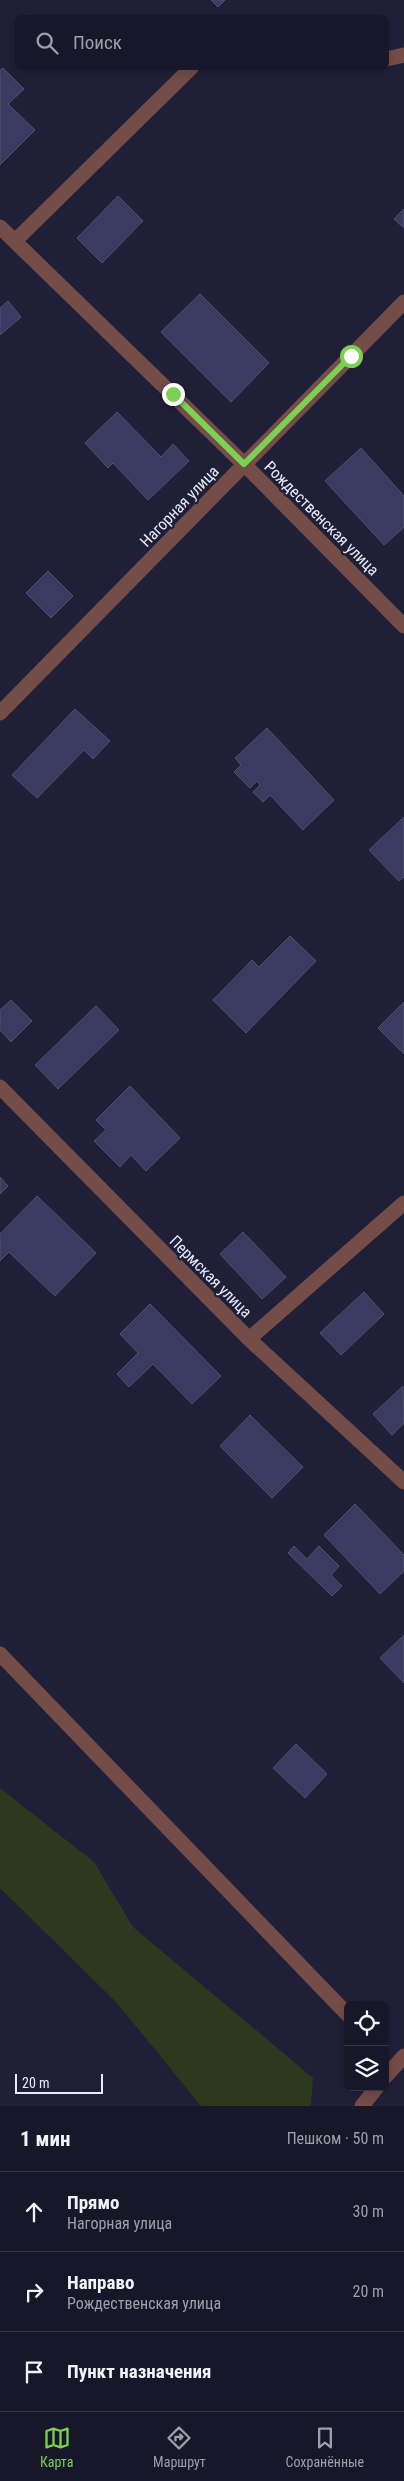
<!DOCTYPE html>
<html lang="ru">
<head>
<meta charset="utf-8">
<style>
	:root { --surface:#171729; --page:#242435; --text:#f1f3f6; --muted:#9e9fa8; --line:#363646; --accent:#7cd154 }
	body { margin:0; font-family:"Roboto Condensed",sans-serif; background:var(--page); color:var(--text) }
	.controls { position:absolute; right:15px; bottom:15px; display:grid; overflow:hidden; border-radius:8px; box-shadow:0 2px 12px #0003 }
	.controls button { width:45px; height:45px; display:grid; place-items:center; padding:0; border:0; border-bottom:1px solid var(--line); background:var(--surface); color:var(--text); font:25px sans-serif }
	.scale { position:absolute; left:15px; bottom:12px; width:88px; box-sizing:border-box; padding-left:5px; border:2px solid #e8e9fa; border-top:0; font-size:14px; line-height:18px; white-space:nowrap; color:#e8e9fa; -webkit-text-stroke:4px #1f1f37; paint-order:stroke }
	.stop { position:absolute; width:15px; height:15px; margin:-11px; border:4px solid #7cd154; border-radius:50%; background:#fff }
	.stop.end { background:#7cd154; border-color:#fff; box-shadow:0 1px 5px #0008 }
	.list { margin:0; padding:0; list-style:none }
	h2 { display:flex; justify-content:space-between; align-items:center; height:65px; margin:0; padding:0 20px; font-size:21px }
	h2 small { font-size:16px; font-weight:400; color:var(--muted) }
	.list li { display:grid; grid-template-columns:32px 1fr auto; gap:15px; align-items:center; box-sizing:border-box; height:80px; padding:0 20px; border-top:1px solid var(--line) }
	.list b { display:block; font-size:19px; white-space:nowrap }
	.list p { margin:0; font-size:16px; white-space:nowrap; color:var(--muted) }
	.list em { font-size:16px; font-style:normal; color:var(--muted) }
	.icon { flex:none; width:28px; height:28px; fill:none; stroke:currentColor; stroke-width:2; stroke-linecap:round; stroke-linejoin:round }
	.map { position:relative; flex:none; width:404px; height:2106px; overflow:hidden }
	.search { position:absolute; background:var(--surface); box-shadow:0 2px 12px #0003; left:15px; right:15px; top:15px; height:55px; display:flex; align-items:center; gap:12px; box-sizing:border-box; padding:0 18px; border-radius:8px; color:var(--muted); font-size:19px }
	.sheet { height:305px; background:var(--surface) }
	nav { display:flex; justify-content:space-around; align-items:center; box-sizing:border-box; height:70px; border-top:1px solid var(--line); background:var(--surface); font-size:14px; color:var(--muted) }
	nav a { display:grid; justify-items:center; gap:2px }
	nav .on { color:var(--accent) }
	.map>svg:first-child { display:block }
</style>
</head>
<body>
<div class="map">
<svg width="404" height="2106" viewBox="0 0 404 2106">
	<rect width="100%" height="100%" fill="#1f1f37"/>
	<!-- green -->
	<path fill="#2c391f" d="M0 1788 94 1862 133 1927 313 2078 311 2106H201L117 2003 0 1888Z"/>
	<!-- building -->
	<path fill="#3b3b61" stroke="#50516c" d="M211 0H225L218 7Z
		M3 68 24 89 8 104 35 130 0 165V70Z
		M118 196 143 221 102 263 77 238Z
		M404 209V228L394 219Z
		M200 294 269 363 231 402 161 332Z
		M8 301 21 317 0 335V308Z
		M117 412 161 457 173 444 189 461 148 500 113 463 108 468 85 443Z
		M361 448 404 496V527L384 545 325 481Z
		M48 571 73 596 51 618 26 593Z
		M75 709 110 741 93 759 84 750 37 798 12 775Z
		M267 728 334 800 303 830 270 795 263 802 253 792 260 785 257 781 250 788 234 772 241 765 235 758Z
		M404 817V877L399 881 369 850Z
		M290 936 316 961 246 1033 213 1000 252 960 259 967Z
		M11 1000 32 1021 11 1042 0 1030V1010Z
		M404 1002V1054L378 1028Z
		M96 1006 119 1030 58 1089 35 1065Z
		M130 1086 180 1138 146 1171 131 1155 120 1167 94 1141 106 1130 96 1120Z
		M0 1177 8 1186 0 1194Z
		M37 1196 96 1253 55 1296 9 1252 0 1261V1234Z
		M243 1232 286 1277 262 1299 220 1254Z
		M364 1292 384 1314 341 1355 320 1333Z
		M150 1304 221 1376 192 1404 153 1364 129 1387 117 1374 138 1353 120 1334Z
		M403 1386 404 1423 392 1435 373 1414Z
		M250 1415 303 1467 272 1498 220 1446Z
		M355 1504 404 1555V1571L380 1594 324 1535Z
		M294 1546 307 1559 319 1546 339 1566 331 1575 342 1586 332 1596 288 1553Z
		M404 1635V1683L380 1658Z
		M296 1744 327 1774 305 1798 273 1768Z"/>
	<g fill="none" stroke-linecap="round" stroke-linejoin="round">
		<!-- minor -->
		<path stroke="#754d48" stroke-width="15" d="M386 59 404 55
			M0 227 244 464 404 626
			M15 241 191 68
			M0 713 404 302
			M0 1087 249 1339 404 1482
			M249 1339 404 1203
			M0 1654 348 2015
			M385 2077 404 2056
			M362 2106 377 2087"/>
	</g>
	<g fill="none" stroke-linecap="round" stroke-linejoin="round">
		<!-- route -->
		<path stroke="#7cd154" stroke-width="6" d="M173 394 244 464 351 356"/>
	</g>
	<g text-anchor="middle" stroke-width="4.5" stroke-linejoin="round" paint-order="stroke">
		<!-- street labels -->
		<g font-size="16" fill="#e8e9fa" stroke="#1f1f37">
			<text transform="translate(179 506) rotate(-46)" y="6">Нагорная улица</text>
			<text transform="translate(322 518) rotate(45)" y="6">Рождественская улица</text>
			<text transform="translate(211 1276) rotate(45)" y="6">Пермская улица</text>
		</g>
	</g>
</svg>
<div class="controls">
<button><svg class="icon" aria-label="locate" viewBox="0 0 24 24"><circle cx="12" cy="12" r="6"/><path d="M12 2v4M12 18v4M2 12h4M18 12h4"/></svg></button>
<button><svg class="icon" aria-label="layers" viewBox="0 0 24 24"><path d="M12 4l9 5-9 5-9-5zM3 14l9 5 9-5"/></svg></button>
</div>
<div class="scale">20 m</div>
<div class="stop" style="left:351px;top:356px"></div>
<div class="stop end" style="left:173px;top:394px"></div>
<div class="search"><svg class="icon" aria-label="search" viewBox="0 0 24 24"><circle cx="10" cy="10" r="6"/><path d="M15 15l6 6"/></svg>Поиск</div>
</div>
<section class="sheet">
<h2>1 мин<small>Пешком · 50 m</small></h2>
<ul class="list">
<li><svg class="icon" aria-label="ahead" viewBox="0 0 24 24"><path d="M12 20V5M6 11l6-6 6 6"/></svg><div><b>Прямо</b><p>Нагорная улица</p></div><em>30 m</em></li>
<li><svg class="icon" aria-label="right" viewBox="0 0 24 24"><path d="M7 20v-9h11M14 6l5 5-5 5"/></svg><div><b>Направо</b><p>Рождественская улица</p></div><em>20 m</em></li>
<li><svg class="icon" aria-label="arrive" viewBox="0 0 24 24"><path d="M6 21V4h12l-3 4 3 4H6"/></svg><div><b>Пункт назначения</b></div></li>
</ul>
</section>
<nav>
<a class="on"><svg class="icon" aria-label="map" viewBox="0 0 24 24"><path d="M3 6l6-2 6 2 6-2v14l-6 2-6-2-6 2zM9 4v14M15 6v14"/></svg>Карта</a>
<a><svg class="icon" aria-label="directions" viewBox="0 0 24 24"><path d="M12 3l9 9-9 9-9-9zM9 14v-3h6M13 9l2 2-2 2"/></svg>Маршрут</a>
<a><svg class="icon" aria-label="saved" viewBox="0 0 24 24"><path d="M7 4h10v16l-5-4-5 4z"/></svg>Сохранённые</a>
</nav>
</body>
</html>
